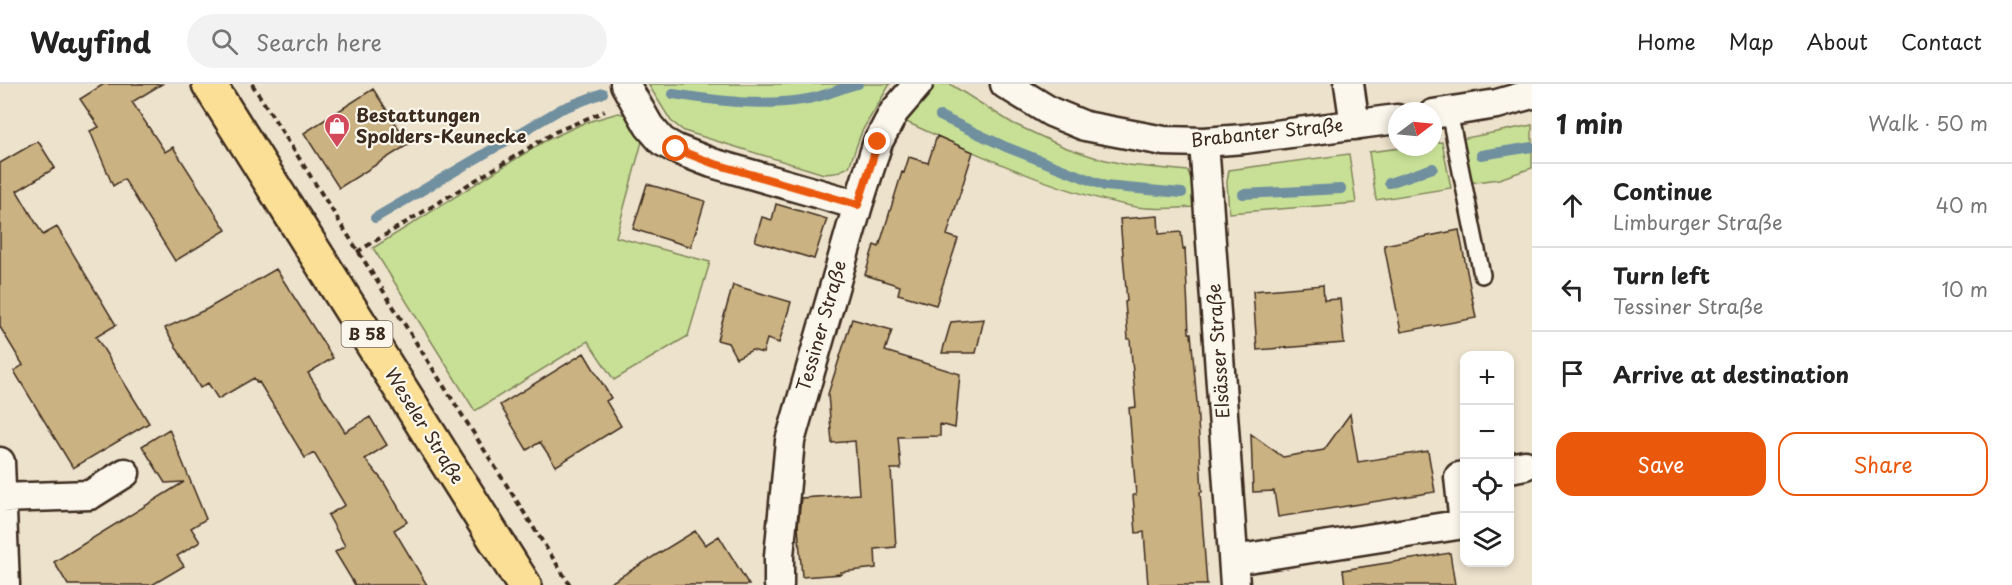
<!DOCTYPE html>
<html lang="en">
<head>
<meta charset="utf-8">
<style>
	:root { --surface:#fff; --page:#f2f2f2; --text:#222; --muted:#767676; --line:#e0e0e0; --accent:#ea580c }
	body { margin:0; font-family:"Playpen Sans",sans-serif; background:var(--page); color:var(--text) }
	.controls { position:absolute; right:18px; bottom:18px; display:grid; overflow:hidden; border-radius:12px; box-shadow:0 3px 9px #0003 }
	.controls button { width:54px; height:54px; display:grid; place-items:center; padding:0; border:0; border-bottom:2px solid var(--line); background:var(--surface); color:var(--text); font:30px sans-serif }
	.compass { position:absolute; left:1388px; top:18px; width:54px; height:54px; border-radius:50%; background:var(--surface); box-shadow:0 3px 9px #0003; rotate:74deg }
	.stop { position:absolute; width:18px; height:18px; margin:-14px; border:4px solid #ea580c; border-radius:50%; background:#fff }
	.stop.end { background:#ea580c; border-color:#fff; box-shadow:0 2px 6px #0008 }
	.list { margin:0; padding:0; list-style:none }
	h2 { display:flex; justify-content:space-between; align-items:center; height:78px; margin:0; padding:0 24px; font-size:26px }
	h2 small { font-size:20px; font-weight:400; color:var(--muted) }
	.list li { display:grid; grid-template-columns:39px 1fr auto; gap:18px; align-items:center; box-sizing:border-box; height:84px; padding:0 24px; border-top:2px solid var(--line) }
	.list b { display:block; font-size:22px; white-space:nowrap }
	.list p { margin:0; font-size:20px; white-space:nowrap; color:var(--muted) }
	.list em { font-size:20px; font-style:normal; color:var(--muted) }
	.actions { display:flex; gap:12px; padding:18px 24px }
	.actions a { flex:1; padding:14px 0; border:2px solid var(--accent); border-radius:18px; text-align:center; font-size:21px; color:var(--accent) }
	.actions .main { background:var(--accent); color:#fff }
	.icon { flex:none; width:33px; height:33px; fill:none; stroke:currentColor; stroke-width:2; stroke-linecap:round; stroke-linejoin:round }
	.map { position:relative; flex:none; width:1532px; height:501px; overflow:hidden }
	header { display:flex; align-items:center; gap:36px; box-sizing:border-box; height:84px; padding:0 30px; background:var(--surface); border-bottom:2px solid var(--line) }
	header strong { font-size:28px }
	nav { display:flex; gap:33px; margin-inline-start:auto; font-size:21px }
	.search { width:420px; height:54px; background:var(--page); display:flex; align-items:center; gap:15px; box-sizing:border-box; padding:0 21px; border-radius:33px; color:var(--muted); font-size:22px }
	main { display:flex }
	aside { flex:1; background:var(--surface) }
	.map>svg:first-child { display:block }
</style>
</head>
<body>
<header>
<strong>Wayfind</strong>
<div class="search"><svg class="icon" aria-label="search" viewBox="0 0 24 24"><circle cx="10" cy="10" r="6"/><path d="M15 15l6 6"/></svg>Search here</div>
<nav><a>Home</a><a>Map</a><a>About</a><a>Contact</a></nav>
</header>
<main>
<div class="map">
<svg width="1532" height="501" viewBox="0 0 1532 501">
	<rect width="100%" height="100%" fill="#ede2cc"/>
	<filter id="ink" filterUnits="userSpaceOnUse"><feTurbulence type="fractalNoise" baseFrequency=".0167" numOctaves="2"/><feDisplacementMap in="SourceGraphic" scale="12" xChannelSelector="R" yChannelSelector="G"/><feConvolveMatrix kernelMatrix="1 2 1 2 8 2 1 2 1" color-interpolation-filters="sRGB"/></filter>
	<g filter="url(#ink)">
		<!-- green -->
		<path fill="#c7e096" stroke="#81855a" stroke-width="1.5" d="M648 0H890L862 47 849 83 835 89 824 90 684 47 671 37Z
			M935 0H950L1012 39 1064 63 1097 74 1128 81 1188 87 1193 100 1196 123C1176 124 1155 126 1136 123 1055 108 978 70 904 37L930 4Z
			M618 29 628 31 643 54 616 153 710 178 688 252 614 296 588 257 475 327 373 164 543 58 584 39Z
			M1532 41V84L1499 95 1468 99 1461 55Z
			M1442 58 1451 104 1376 116 1369 68 1409 63H1433V59Z
			M1349 70 1356 119 1229 129 1227 98 1229 86Z"/>
		<g fill="none" stroke-linecap="round" stroke-linejoin="round">
			<!-- stream -->
			<path stroke="#708f9f" stroke-width="10" d="M673 10C718 17 762 23 808 15 825 12 841 4 858 0
				M940 32 1006 63 1105 102 1182 109
				M1481 71 1532 63
				M1389 99 1433 84
				M1243 110 1341 105
				M375 134 561 25 603 9"/>
		</g>
		<!-- building -->
		<path fill="#cbb282" stroke="#3b2a1e" stroke-width="1.5" d="M104 0H162L132 18 165 68 173 63 226 146 175 177 124 95 113 102 90 47 99 43 80 15Z
			M373 5 409 60 339 104 304 49Z
			M937 52 973 68 947 151 958 155 936 221 898 210 900 202 865 191 874 161 879 163 902 88 904 89 909 73 928 79Z
			M38 57 55 84 17 107 43 151 57 143 116 241 96 253 149 339 73 384 14 287 23 281 0 243V79Z
			M647 100 705 117 691 163 633 145Z
			M776 120 827 135 814 175 755 157 762 133 772 136Z
			M1158 132 1159 150 1181 148 1183 165 1185 164 1189 249H1191L1197 319 1202 408H1200L1207 501H1148L1144 448 1136 449 1133 411H1136L1129 324 1136 323 1130 255H1128L1125 218 1127 217 1120 135Z
			M1459 146 1476 234 1401 248 1384 161Z
			M276 185 333 274 308 289 345 348 370 333 387 361 365 375 383 397 407 438 394 446 427 501H355L335 468 345 462 328 431 345 421 314 369 305 374 259 298 257 299 254 294 218 315 208 299 200 304 165 244 207 225Z
			M733 201 791 218 779 259 767 255 763 269 752 266 736 274 728 259 717 256Z
			M1323 201 1324 216 1340 215 1344 259 1257 266 1253 207Z
			M852 235 892 246 885 267 960 290 955 344 940 340V352L898 353 901 385H891L896 463 875 465 876 484 841 488 842 490 802 493 798 442 801 414 859 410 855 357 832 359 828 310Z
			M984 235 976 269H942L951 238Z
			M584 269 611 314 606 317 621 342 556 382 540 358 527 366 500 321Z
			M1350 330 1358 378 1428 367 1435 408 1278 433 1274 407 1253 408 1251 350 1283 373 1324 366Z
			M169 345 206 435 191 444 200 458 177 472 184 482 152 501H68L54 478 184 398 165 399 142 362Z
			M695 447 705 461 719 452 749 501H607Z
			M1450 469 1455 501H1345L1343 486Z"/>
		<g fill="none" stroke-linecap="round" stroke-linejoin="round">
			<defs>
				<path id="service" d="M1449 28 1482 191"/>
				<path id="minor" d="M625 0 649 42 662 57 676 65 712 79 858 121
					M1005 0 1051 28 1085 42 1164 57 1204 58 1244 55 1397 35
					M1349 0 1355 41
					M1433 30 1497 20 1532 10
					M1204 58 1235 501
					M0 378 5 501
					M1510 384 1525 381
					M1 414 90 411 125 389
					M1234 476 1464 440 1459 393 1464 392
					M779 501V472L790 357 858 121 878 58 894 28 918 0"/>
				<path id="primary" d="M209 0 524 501"/>
			</defs>
			<!-- service casing -->
			<use href="#service" stroke="#3b2a1e" stroke-width="20"/>
			<!-- minor casing -->
			<use href="#minor" stroke="#3b2a1e" stroke-width="33"/>
			<!-- primary casing -->
			<use href="#primary" stroke="#3b2a1e" stroke-width="38"/>
			<!-- path -->
			<path stroke="#3b2a1e" stroke-width="4" stroke-dasharray="6 4.5" stroke-linecap="butt" d="M252 0 570 501
				M357 168 555 48 605 27"/>
			<!-- service -->
			<use href="#service" stroke="#fbf7ec" stroke-width="15"/>
			<!-- minor -->
			<use href="#minor" stroke="#fbf7ec" stroke-width="28"/>
			<!-- primary -->
			<use href="#primary" stroke="#fbdf96" stroke-width="33"/>
		</g>
	</g>
	<g fill="none" stroke-linecap="round" stroke-linejoin="round" filter="url(#ink)">
		<!-- route -->
		<path stroke="#ea580c" stroke-width="8" d="M676 65 712 79 858 121 878 58"/>
	</g>
	<!-- icons -->
	<defs>
		<symbol id="shop-pin" viewBox="-11 -11 22 30"><path d="M0 17L-7.5 6A9.5 9.5 0 1 1 7.5 6Z" fill="#d1495b" stroke="#fbf7ec"/><path d="M-5-2.5h2.3a2.7 3.5 0 0 1 5.4 0H5L5.5 6h-11ZM-1.5-2.5h3a1.5 2.3 0 0 0-3 0Z" fill="#fff"/></symbol>
	</defs>
	<g fill-rule="evenodd">
		<use href="#shop-pin" x="322" y="27" width="30" height="40"/>
	</g>
	<g text-anchor="middle" stroke-width="4.5" stroke-linejoin="round" paint-order="stroke">
		<!-- shield labels -->
		<rect fill="#fbf7ec" stroke="#75685c" stroke-width="1.5" x="341.5" y="237" width="51" height="26" rx="4.5"/>
		<g font-size="16" font-weight="bold" fill="#3b2a1e">
			<text x="367" y="256">B 58</text>
		</g>
		<!-- poi labels -->
		<g font-size="18" font-weight="bold" fill="#3b2a1e" stroke="#fbf7ec" text-anchor="start">
			<text x="356" y="38">Bestattungen<tspan x="356" dy="21">Spolders-Keunecke</tspan></text>
		</g>
		<!-- street labels -->
		<g font-size="18" fill="#3b2a1e" stroke="#fbf7ec">
			<text transform="translate(1267 49) rotate(-6)" y="6">Brabanter Straße</text>
			<text transform="translate(822 242) rotate(-74)" y="6">Tessiner Straße</text>
			<text transform="translate(1219 267) rotate(-94)" y="6">Elsässer Straße</text>
			<text transform="translate(424 342) rotate(58)" y="6">Weseler Straße</text>
		</g>
	</g>
</svg>
<div class="controls">
<button>+</button>
<button>−</button>
<button><svg class="icon" aria-label="locate" viewBox="0 0 24 24"><circle cx="12" cy="12" r="6"/><path d="M12 2v4M12 18v4M2 12h4M18 12h4"/></svg></button>
<button><svg class="icon" aria-label="layers" viewBox="0 0 24 24"><path d="M12 4l9 5-9 5-9-5zM3 14l9 5 9-5"/></svg></button>
</div>
<svg class="compass" viewBox="-18 -18 36 36"><path d="M0-13l5 13h-10z" fill="#e53935"/><path d="M0 13l5-13h-10z" fill="#767676"/></svg>
<div class="stop" style="left:676px;top:65px"></div>
<div class="stop end" style="left:878px;top:58px"></div>
</div>
<aside>
<h2>1 min<small>Walk · 50 m</small></h2>
<ul class="list">
<li><svg class="icon" aria-label="ahead" viewBox="0 0 24 24"><path d="M12 20V5M6 11l6-6 6 6"/></svg><div><b>Continue</b><p>Limburger Straße</p></div><em>40 m</em></li>
<li><svg class="icon" aria-label="left" viewBox="0 0 24 24"><path d="M17 20v-9H6M10 6l-5 5 5 5"/></svg><div><b>Turn left</b><p>Tessiner Straße</p></div><em>10 m</em></li>
<li><svg class="icon" aria-label="arrive" viewBox="0 0 24 24"><path d="M6 21V4h12l-3 4 3 4H6"/></svg><div><b>Arrive at destination</b></div></li>
</ul>
<div class="actions"><a class="main">Save</a><a>Share</a></div>
</aside>
</main>
</body>
</html>
